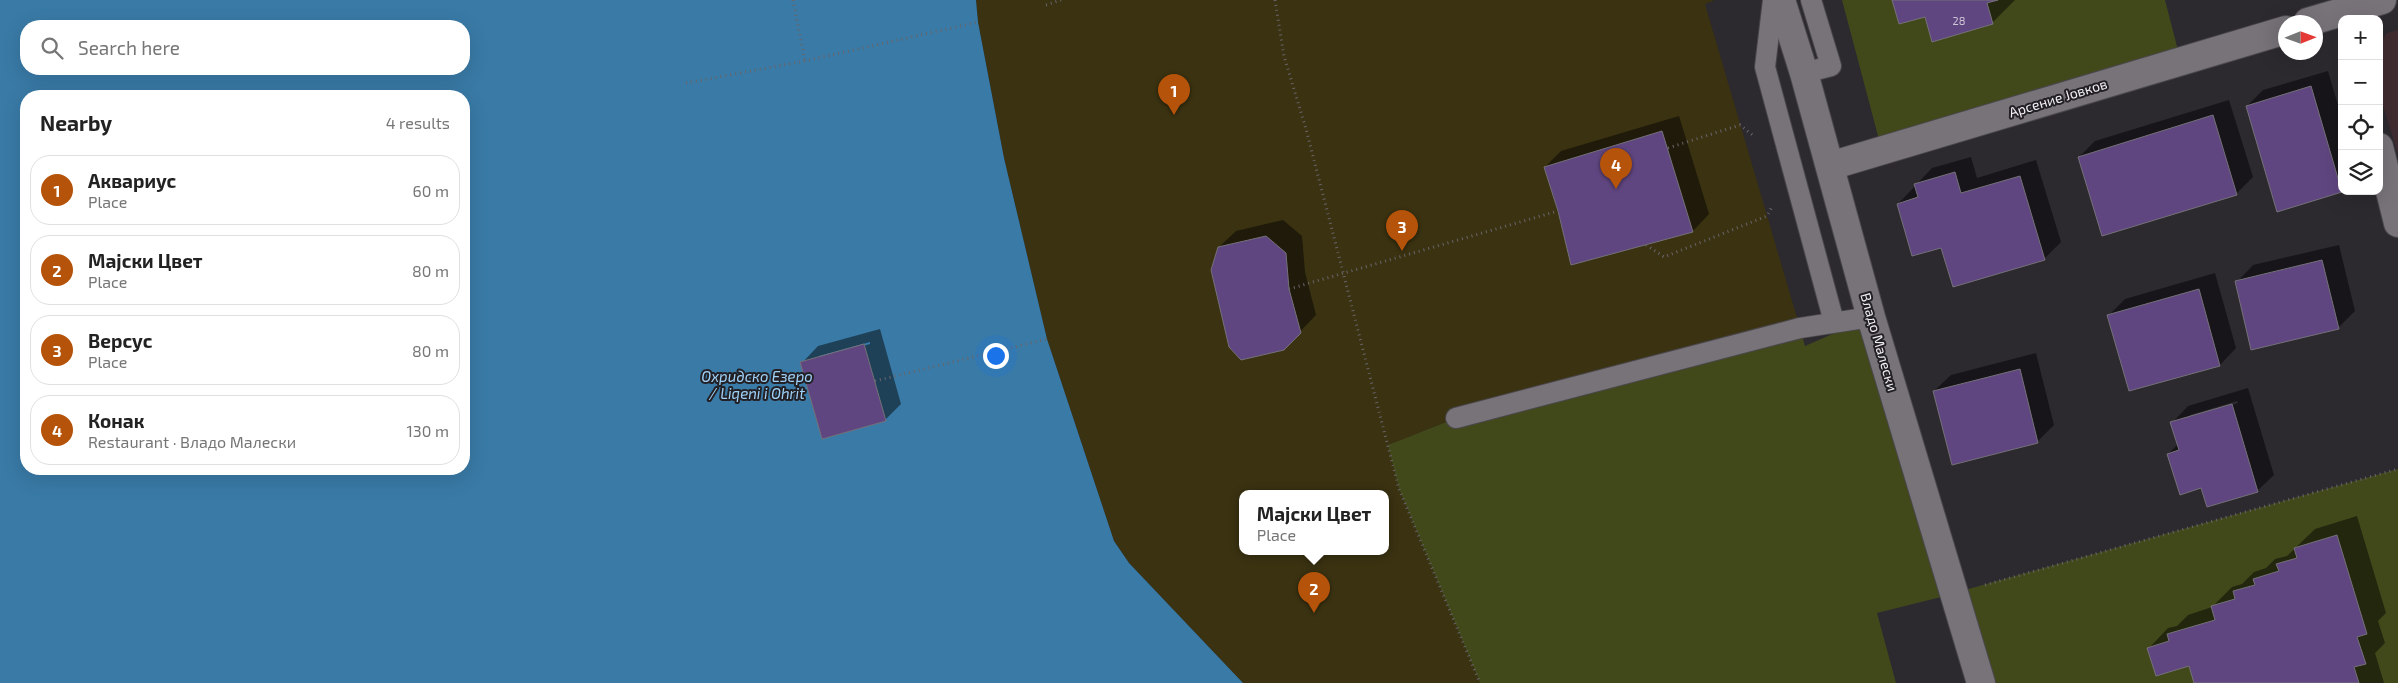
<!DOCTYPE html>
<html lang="en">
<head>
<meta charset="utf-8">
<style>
	:root { --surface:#fff; --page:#f2f2f2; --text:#222; --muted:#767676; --line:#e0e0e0; --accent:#b45309 }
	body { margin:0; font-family:"Exo 2",sans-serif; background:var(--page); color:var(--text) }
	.controls { position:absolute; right:15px; top:15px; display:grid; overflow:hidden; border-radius:10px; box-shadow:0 5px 20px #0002 }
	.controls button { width:45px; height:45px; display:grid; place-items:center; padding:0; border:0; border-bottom:1px solid var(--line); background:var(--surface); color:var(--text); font:25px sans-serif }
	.compass { position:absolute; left:2278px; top:15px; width:45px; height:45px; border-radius:50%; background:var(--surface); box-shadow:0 5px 20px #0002; rotate:89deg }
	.you { position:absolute; left:995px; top:355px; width:18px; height:18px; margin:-12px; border:4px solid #fff; border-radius:50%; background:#1a73e8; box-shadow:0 0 0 8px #1a73e833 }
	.badge { display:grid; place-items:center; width:32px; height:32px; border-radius:50%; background:var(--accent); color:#fff; font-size:16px; font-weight:700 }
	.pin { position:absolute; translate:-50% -41px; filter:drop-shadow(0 1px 2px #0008) }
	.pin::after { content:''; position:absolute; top:26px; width:18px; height:15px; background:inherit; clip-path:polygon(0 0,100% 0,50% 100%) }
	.popup { position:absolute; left:1239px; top:490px; width:150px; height:65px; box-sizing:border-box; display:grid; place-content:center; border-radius:10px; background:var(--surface); filter:drop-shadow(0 1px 4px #0005); font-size:16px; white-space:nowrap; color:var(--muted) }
	.popup b { font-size:19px; color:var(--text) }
	.popup::after { content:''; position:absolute; left:50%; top:100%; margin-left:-10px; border:10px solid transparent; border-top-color:var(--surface) }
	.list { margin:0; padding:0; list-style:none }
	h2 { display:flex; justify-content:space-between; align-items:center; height:65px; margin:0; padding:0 20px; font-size:21px }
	h2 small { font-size:16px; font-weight:400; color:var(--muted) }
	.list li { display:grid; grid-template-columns:32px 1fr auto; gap:15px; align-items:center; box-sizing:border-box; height:70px; margin:0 10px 10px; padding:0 10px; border:1px solid var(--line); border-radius:20px }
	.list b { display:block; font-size:19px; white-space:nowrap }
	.list p { margin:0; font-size:16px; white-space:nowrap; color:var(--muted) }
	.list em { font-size:16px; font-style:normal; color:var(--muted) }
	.icon { flex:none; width:28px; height:28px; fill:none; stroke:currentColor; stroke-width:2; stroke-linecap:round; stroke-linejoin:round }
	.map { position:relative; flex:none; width:2398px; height:683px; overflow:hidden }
	.search { position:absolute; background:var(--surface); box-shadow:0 5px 20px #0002; left:20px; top:20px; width:450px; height:55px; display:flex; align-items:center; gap:12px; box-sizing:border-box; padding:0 18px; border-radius:20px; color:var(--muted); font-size:19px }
	.panel { position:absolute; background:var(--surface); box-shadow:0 5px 20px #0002; left:20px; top:90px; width:450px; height:385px; border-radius:20px }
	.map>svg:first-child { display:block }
</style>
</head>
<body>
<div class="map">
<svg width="2398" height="683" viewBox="0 0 2398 683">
	<rect width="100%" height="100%" fill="#2c292f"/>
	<!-- education -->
	<path fill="#3f2c31" d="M2398 30V154L2379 93V45L2387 33Z"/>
	<!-- green -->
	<path fill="#41491b" d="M1842 0H2165L2181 62 1882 151Z
		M1871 317 1954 593 2398 469V683H1981L1953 594 1877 613 1896 683H1480L1399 489 1387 445 1456 418 1800 328 1805 346Z"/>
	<!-- sand -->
	<path fill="#3a3211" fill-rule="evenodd" d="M976 0H1715L1705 4 1800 328 1456 418 1388 445 1399 489 1480 683H1243L1129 563 1114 541 1047 339 1004 158 978 22ZM1243 494H1385V552H1243Z"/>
	<!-- water -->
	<path fill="#397aa6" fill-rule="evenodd" d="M0 0H976L978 22 1004 158 1047 339 1114 541 1129 563 1243 683H0ZM26 26H464V69H26ZM26 96H464V469H26Z"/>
	<!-- shadow -->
	<path fill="#0007" fill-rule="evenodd" d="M1893 0H2015L1992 23 1926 16Z
		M2328 71 2342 119V191L2278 210 2247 106 2263 90Z
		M2229 100 2253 177 2236 194 2079 157 2095 141Z
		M1679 116 1709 214 1693 231 1572 263 1545 167 1561 151Z
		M1971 157 1977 178 2036 160 2061 242 2044 259 1942 247 1898 204 1932 168Z
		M1283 220 1302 236 1305 272 1316 315 1283 349 1219 247 1236 231Z
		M2339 245 2355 311 2338 328 2237 282 2253 265Z
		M2215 273 2236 348 2220 365 2109 315 2125 299Z
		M880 329 901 404 885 420 802 363 818 346ZM870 342V344L819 358V356Z
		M2036 353 2054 425 2038 441 1953 464 1934 391 1951 375Z
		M2248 388 2274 475 2257 491 2202 487 2168 454 2178 444 2172 423 2188 406ZM2237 401 2238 403 2190 418V415Z
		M2357 516 2386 613 2378 621 2385 643 2375 653 2384 683H2196L2190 665 2149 648 2168 628 2177 626 2188 615 2212 607 2232 587 2242 584 2254 572 2266 568 2275 559 2287 556 2315 529Z"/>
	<!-- building -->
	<path fill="#604680" stroke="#747178" d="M1892 0H1998L1987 3 1993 24 1932 42 1925 17 1899 24Z
		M2311 86 2342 192 2277 212 2246 106Z
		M2213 115 2237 195 2102 236 2078 157Z
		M1662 131 1693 232 1571 265 1558 211 1544 167Z
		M1955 172 1961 193 2020 176 2045 260 1953 287 1941 248 1912 256 1897 204 1918 197 1914 184Z
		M1266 236 1286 253 1289 289 1301 333 1284 350 1241 360 1229 347 1211 270 1218 247Z
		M2322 260 2339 329 2251 350 2235 281Z
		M2199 289 2220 366 2129 391 2107 315Z
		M864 344 886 421 822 439 800 362Z
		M2020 369 2038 443 1952 465 1933 391Z
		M2232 404 2258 492 2207 507 2201 488 2180 495 2167 454 2179 450 2170 422Z
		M2337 535 2367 634 2357 637 2366 664 2354 667 2359 683H2194L2189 666 2156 676 2147 648 2169 641 2167 634 2215 620 2211 606 2235 599 2233 591 2255 585 2253 579 2279 571 2276 564 2297 558 2294 548Z"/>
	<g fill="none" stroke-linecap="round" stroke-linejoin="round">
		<defs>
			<path id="service" d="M1773 0 1765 67 1834 322
				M1804 73 1831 66 1811 0
				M1456 418 1800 328 1871 317"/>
			<path id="minor" d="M2308 22 2382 0
				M2379 147 2398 223
				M1830 166 2286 30"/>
			<path id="secondary" d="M1781 0 1804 73 1871 317 1981 683"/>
		</defs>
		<!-- service casing -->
		<use href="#service" stroke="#4a474c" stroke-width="22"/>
		<!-- minor casing -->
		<use href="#minor" stroke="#4a474c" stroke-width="30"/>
		<!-- secondary casing -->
		<use href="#secondary" stroke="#4a474c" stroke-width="30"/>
		<!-- path -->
		<path stroke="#68656a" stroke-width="3" stroke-dasharray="1 4" stroke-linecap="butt" d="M793 0 805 61
			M1275 0 1284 56 1306 129 1399 489 1480 683
			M1046 5 1061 0
			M686 83 805 61 978 22
			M1668 148 1740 125 1755 137
			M1646 245 1664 257 1767 216 1773 205
			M1289 289 1558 211
			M875 381 1047 339
			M1985 585 2398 469"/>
		<!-- service -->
		<use href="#service" stroke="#777379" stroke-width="20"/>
		<!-- minor -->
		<use href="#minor" stroke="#777379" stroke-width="28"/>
		<!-- secondary -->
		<use href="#secondary" stroke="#777379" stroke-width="28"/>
	</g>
	<g text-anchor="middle" stroke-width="4" stroke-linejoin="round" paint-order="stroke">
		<!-- number labels -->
		<g font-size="11" fill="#cec5d6">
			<text x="1959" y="25">28</text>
		</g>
		<!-- street labels -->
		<g font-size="14" fill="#f2eff3" stroke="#232025">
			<text transform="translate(2058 98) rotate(-17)" y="5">Арсение Јовков</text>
			<text transform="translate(1879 342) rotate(74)" y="5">Владо Малески</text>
		</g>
		<!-- water labels -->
		<g font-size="15" font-style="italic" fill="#9fd1f7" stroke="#232025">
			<text x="757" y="382">Охридско Езеро<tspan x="757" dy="17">/ Liqeni i Ohrit</tspan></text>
		</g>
	</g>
</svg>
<div class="controls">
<button>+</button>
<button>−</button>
<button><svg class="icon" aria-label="locate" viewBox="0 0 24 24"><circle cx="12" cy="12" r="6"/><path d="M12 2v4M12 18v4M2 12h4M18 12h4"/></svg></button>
<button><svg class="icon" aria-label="layers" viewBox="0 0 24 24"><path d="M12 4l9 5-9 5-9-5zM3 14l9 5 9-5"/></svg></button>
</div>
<svg class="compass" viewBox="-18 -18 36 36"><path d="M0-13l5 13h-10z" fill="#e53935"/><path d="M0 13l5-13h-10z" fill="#767676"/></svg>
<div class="you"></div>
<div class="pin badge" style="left:1174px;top:115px">1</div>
<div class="pin badge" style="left:1314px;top:613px">2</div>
<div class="popup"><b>Мајски Цвет</b>Place</div>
<div class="pin badge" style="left:1402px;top:251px">3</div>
<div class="pin badge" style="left:1616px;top:189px">4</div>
<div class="search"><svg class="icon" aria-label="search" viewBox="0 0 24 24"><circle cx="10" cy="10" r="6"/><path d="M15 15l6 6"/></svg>Search here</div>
<section class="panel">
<h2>Nearby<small>4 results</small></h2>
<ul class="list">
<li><span class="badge">1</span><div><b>Аквариус</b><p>Place</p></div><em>60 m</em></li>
<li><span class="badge">2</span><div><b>Мајски Цвет</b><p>Place</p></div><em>80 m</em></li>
<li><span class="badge">3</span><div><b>Версус</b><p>Place</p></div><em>80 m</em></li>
<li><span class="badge">4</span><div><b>Конак</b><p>Restaurant · Владо Малески</p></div><em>130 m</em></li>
</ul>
</section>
</div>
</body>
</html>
